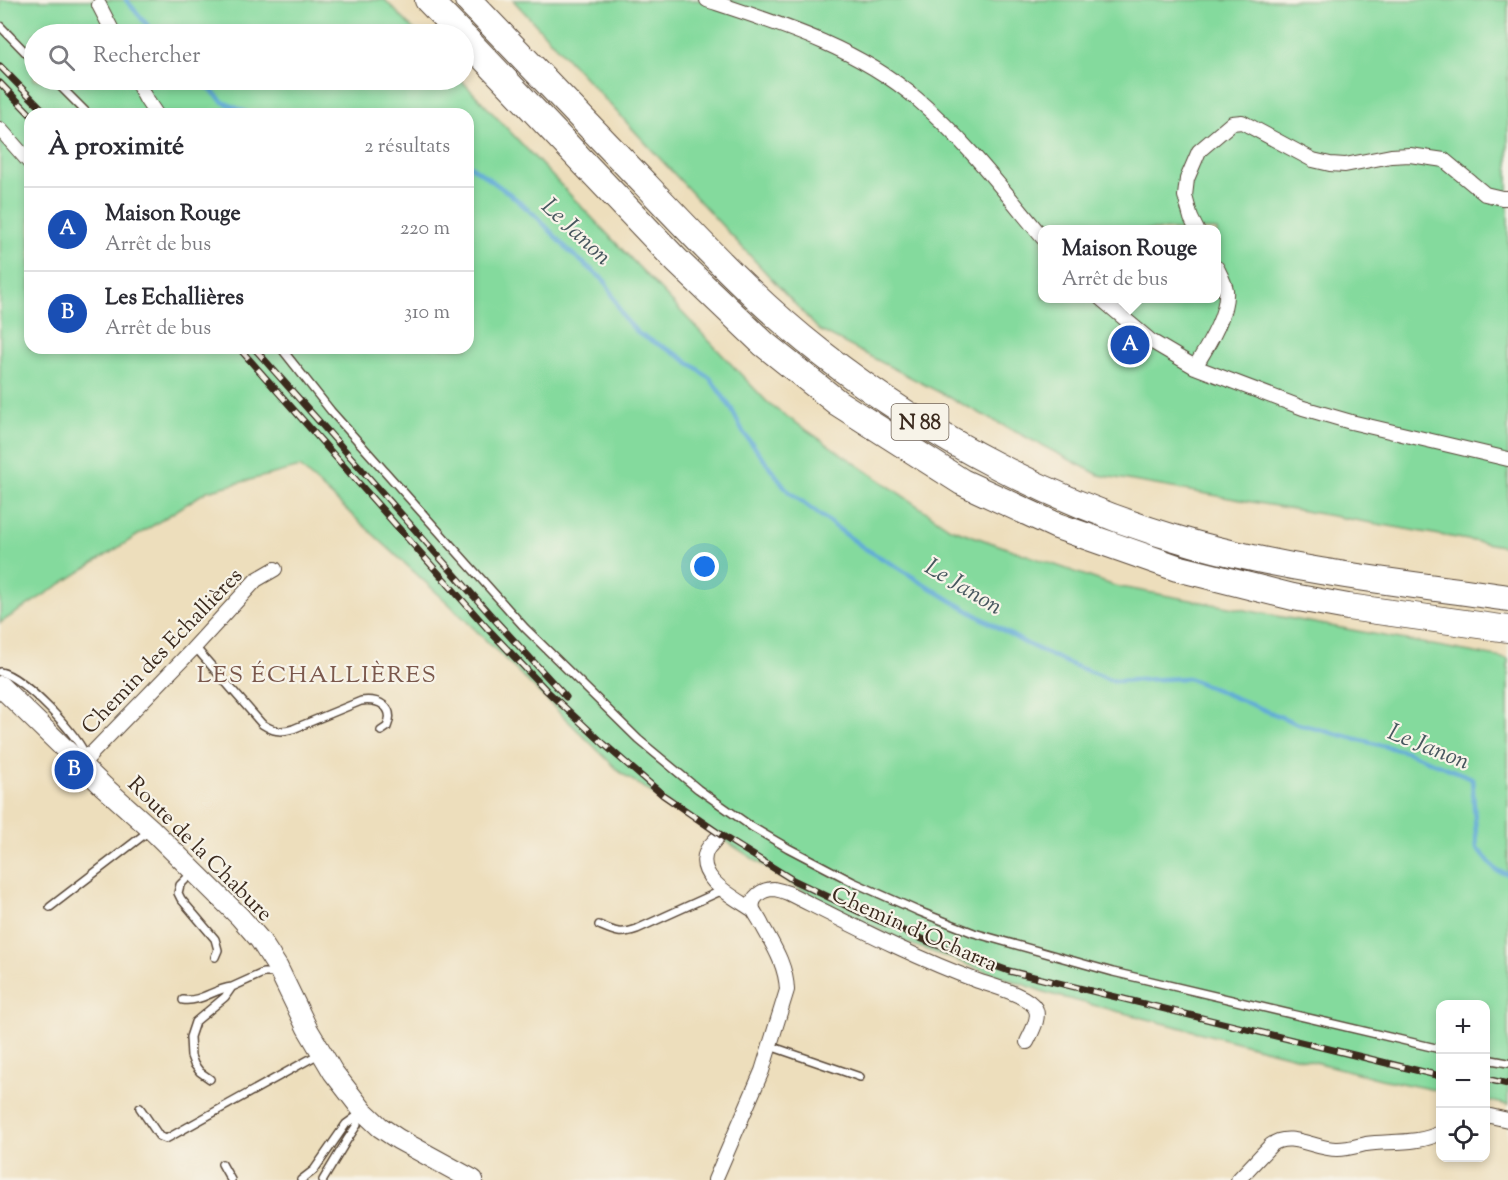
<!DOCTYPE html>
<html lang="fr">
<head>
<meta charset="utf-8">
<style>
	:root { --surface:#fff; --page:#f7f7f7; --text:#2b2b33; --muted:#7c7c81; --line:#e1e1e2; --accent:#111827 }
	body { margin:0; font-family:"Sorts Mill Goudy",serif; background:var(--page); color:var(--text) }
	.controls { position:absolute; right:18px; bottom:18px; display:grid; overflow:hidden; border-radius:12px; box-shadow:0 3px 9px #0003 }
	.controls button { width:54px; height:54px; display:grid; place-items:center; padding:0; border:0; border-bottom:2px solid var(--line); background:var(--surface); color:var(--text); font:30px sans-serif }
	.you { position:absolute; left:705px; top:567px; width:21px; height:21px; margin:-15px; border:4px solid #fff; border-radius:50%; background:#1a73e8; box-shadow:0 0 0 9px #1a73e833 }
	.badge { display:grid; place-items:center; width:39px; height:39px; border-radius:50%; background:var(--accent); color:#fff; font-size:20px; font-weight:700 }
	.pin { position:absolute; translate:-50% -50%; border:3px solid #fff; box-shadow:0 2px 6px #0006 }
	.popup { position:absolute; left:1038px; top:225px; width:183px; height:78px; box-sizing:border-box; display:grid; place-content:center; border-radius:12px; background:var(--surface); filter:drop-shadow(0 2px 4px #0005); font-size:20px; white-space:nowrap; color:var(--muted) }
	.popup b { font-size:22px; color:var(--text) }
	.popup::after { content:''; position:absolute; left:50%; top:100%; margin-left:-12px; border:12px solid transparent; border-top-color:var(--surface) }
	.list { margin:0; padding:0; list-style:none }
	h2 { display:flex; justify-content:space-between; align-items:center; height:78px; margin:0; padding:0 24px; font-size:26px }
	h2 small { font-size:20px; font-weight:400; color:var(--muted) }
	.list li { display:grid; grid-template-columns:39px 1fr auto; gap:18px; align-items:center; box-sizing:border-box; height:84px; padding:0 24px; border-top:2px solid var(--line) }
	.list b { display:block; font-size:22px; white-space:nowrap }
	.list p { margin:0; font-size:20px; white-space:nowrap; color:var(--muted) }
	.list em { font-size:20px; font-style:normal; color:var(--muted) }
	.icon { flex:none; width:33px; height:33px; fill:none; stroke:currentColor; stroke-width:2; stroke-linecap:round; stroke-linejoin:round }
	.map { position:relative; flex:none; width:1508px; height:1180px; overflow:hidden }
	.search { position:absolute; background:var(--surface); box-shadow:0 3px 9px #0003; left:24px; top:24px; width:450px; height:66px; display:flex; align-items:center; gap:15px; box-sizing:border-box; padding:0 21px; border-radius:33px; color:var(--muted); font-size:22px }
	.panel { position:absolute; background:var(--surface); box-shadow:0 3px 9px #0003; left:24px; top:108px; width:450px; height:246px; border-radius:18px }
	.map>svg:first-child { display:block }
</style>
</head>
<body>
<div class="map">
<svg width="1508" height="1180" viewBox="0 0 1508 1180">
	<rect width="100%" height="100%" fill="#f7f3e8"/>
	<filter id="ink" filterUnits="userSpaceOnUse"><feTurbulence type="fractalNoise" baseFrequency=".0167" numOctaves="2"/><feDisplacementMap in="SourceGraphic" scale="12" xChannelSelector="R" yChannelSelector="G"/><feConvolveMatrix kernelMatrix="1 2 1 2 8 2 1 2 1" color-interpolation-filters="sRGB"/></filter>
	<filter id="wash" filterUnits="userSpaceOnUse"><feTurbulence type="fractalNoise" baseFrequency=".008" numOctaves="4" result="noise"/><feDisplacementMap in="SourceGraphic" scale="24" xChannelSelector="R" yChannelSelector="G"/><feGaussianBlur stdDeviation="1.35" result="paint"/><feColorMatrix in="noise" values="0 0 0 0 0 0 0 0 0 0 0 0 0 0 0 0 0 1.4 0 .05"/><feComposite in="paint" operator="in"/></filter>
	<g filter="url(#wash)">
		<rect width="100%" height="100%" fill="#eddebc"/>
		<!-- green -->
		<path fill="#84da9d" stroke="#60825e" stroke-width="1.5" fill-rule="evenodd" d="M0 0H385L418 34H34V80H461L770 405 950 528 1115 586 1508 659V1105L1486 1100V1004H1440V1091L1381 1079 1050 994 902 941 798 888 621 773 448 603 300 467 207 491 0 623ZM30 114H468V348H30Z
			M513 0H1508V547L1099 475 819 330ZM1043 230H1217V298H1043Z"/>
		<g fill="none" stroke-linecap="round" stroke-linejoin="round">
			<!-- stream -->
			<path stroke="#60aad8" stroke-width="4.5" d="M126 0 155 34
				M201 80 223 102 250 114
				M468 164 510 194 538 218 570 252 605 281 624 318 639 334 678 355 710 378 731 408 743 432 788 491 864 548 892 564 950 600 1025 643 1067 663 1115 681 1188 678 1298 724 1407 752 1472 778 1477 848 1497 871 1508 874"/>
		</g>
	</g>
	<g filter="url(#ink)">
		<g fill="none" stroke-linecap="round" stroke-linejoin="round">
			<defs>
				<path id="lane" d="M0 26 34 61
					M54 80 88 114
					M281 348 331 411 525 628 639 740 698 789 752 827 788 848 853 882 918 911 974 933 1113 972 1440 1049
					M195 647 262 724C273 731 280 733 293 729L361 701C378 699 396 706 387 727L381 731
					M0 672C23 676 81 737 87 759
					M192 873 180 885 178 893 181 899 215 939 218 950 215 957
					M50 907 149 831
					M599 925C615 932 620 935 637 929L723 890
					M183 1000C202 1002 213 989 232 987
					M770 1046 860 1077
					M1486 1059 1508 1063
					M210 1079 200 1072 194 1064 191 1056 190 1037 195 1022 225 997 232 987 263 973H269L276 970
					M140 1108 159 1136 166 1139 319 1054
					M222 1164 231 1180
					M301 1180 314 1170 346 1124 357 1116
					M323 1180 347 1140 357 1125V1116L359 1115"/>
				<path id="street" d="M707 0C780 24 858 48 917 99 965 140 1003 190 1043 238
					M99 5 114 34
					M136 80 146 99 156 114
					M0 129 30 163
					M1197 230 1191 218 1185 196 1187 179 1199 151 1232 123 1242 122 1313 160 1330 164 1345 165 1391 156 1410 155 1444 160 1485 194 1502 198H1508
					M1100 298 1151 341 1195 367 1303 408 1351 422 1508 459
					M1195 367C1207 347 1228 315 1226 290 1225 283 1220 274 1217 268
					M82 765 93 752 191 651 256 580 275 569
					M716 839C713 843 709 846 707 850 693 878 736 898 753 910
					M1486 1115 1508 1120
					M715 1180 762 1071 787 990C786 965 774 947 762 925 760 920 755 914 753 909 750 897 763 889 774 889 779 890 783 891 788 893 850 924 913 957 978 981 992 986 1028 995 1035 1008 1041 1017 1031 1033 1027 1042
					M1238 1180 1271 1145C1290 1130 1316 1150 1338 1149 1348 1149 1357 1146 1366 1144 1389 1141 1420 1144 1440 1133"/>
				<path id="secondary" d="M0 686 103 786 152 830 240 917 260 940 278 968 307 1028 333 1072 363 1111 380 1127 398 1139 473 1180"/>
				<path id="highway" d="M428 0 461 34
					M468 0C527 62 586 123 645 184 701 243 756 302 820 352 931 439 1059 506 1195 544 1297 572 1403 583 1508 598
					M464 37 677 261 764 344 838 403 962 482 1057 526 1177 568 1293 597 1348 607 1508 629"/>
			</defs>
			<!-- lane casing -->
			<use href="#lane" stroke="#564536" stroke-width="10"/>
			<!-- street casing -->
			<use href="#street" stroke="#564536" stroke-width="16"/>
			<!-- secondary casing -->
			<use href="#secondary" stroke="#564536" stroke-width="22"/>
			<!-- highway casing -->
			<use href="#highway" stroke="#564536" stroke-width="28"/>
			<!-- lane -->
			<use href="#lane" stroke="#fff" stroke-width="7"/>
			<!-- street -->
			<use href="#street" stroke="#fff" stroke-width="14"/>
			<!-- secondary -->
			<use href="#secondary" stroke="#fff" stroke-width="20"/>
			<!-- highway -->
			<use href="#highway" stroke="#fff" stroke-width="26"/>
			<defs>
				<path id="rail" d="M0 66 47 114
					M0 83 30 114
					M239 348 487 628 547 691 604 744 663 795 727 839 793 880 864 914 934 944 1009 971 1440 1076
					M254 348 495 620 566 697
					M1486 1079 1508 1084"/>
			</defs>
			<!-- rail casing -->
			<use href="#rail" stroke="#3b2a1e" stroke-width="7"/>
			<!-- rail -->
			<use href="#rail" stroke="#f7f3e8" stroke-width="4.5" stroke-dasharray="14" stroke-linecap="butt"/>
		</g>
	</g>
	<g text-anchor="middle" stroke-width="4.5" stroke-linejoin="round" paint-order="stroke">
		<!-- shield labels -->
		<rect fill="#f7f3e8" stroke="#73665b" stroke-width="1.5" x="891.5" y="404" width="57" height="36" rx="4.5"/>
		<g font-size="21" font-weight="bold" fill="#3b2a1e">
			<text x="920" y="429">N 88</text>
		</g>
		<!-- street labels -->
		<g font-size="22" fill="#3b2a1e" stroke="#f7f3e8">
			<text transform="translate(161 650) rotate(-46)" y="8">Chemin des Echallières</text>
			<text transform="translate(201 848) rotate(45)" y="8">Route de la Chabure</text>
			<text transform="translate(915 928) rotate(24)" y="8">Chemin d'Ocharra</text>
		</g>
		<!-- water labels -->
		<g font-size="24" font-style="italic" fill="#48575f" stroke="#f7f3e8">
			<text transform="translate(577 231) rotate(43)" y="8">Le Janon</text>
			<text transform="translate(964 586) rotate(31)" y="8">Le Janon</text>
			<text transform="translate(1429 746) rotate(22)" y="8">Le Janon</text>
		</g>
		<!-- neighbourhood labels -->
		<g font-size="24" letter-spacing="1.5" fill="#7b584c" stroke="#f7f3e8">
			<text x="317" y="682">LES ÉCHALLIÈRES</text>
		</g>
	</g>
</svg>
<div class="controls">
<button>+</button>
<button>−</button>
<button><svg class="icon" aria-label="locate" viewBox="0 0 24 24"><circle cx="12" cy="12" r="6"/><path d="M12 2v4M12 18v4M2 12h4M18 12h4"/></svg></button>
</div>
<div class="you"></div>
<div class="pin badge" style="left:1130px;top:345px;background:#1a4fb4">A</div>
<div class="popup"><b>Maison Rouge</b>Arrêt de bus</div>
<div class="pin badge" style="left:74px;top:770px;background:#1a4fb4">B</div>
<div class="search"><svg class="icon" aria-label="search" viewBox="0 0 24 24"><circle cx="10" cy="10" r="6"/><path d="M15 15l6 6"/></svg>Rechercher</div>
<section class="panel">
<h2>À proximité<small>2 résultats</small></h2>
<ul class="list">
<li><span class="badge" style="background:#1a4fb4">A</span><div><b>Maison Rouge</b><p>Arrêt de bus</p></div><em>220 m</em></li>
<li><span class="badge" style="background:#1a4fb4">B</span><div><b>Les Echallières</b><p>Arrêt de bus</p></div><em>310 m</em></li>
</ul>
</section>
</div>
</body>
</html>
